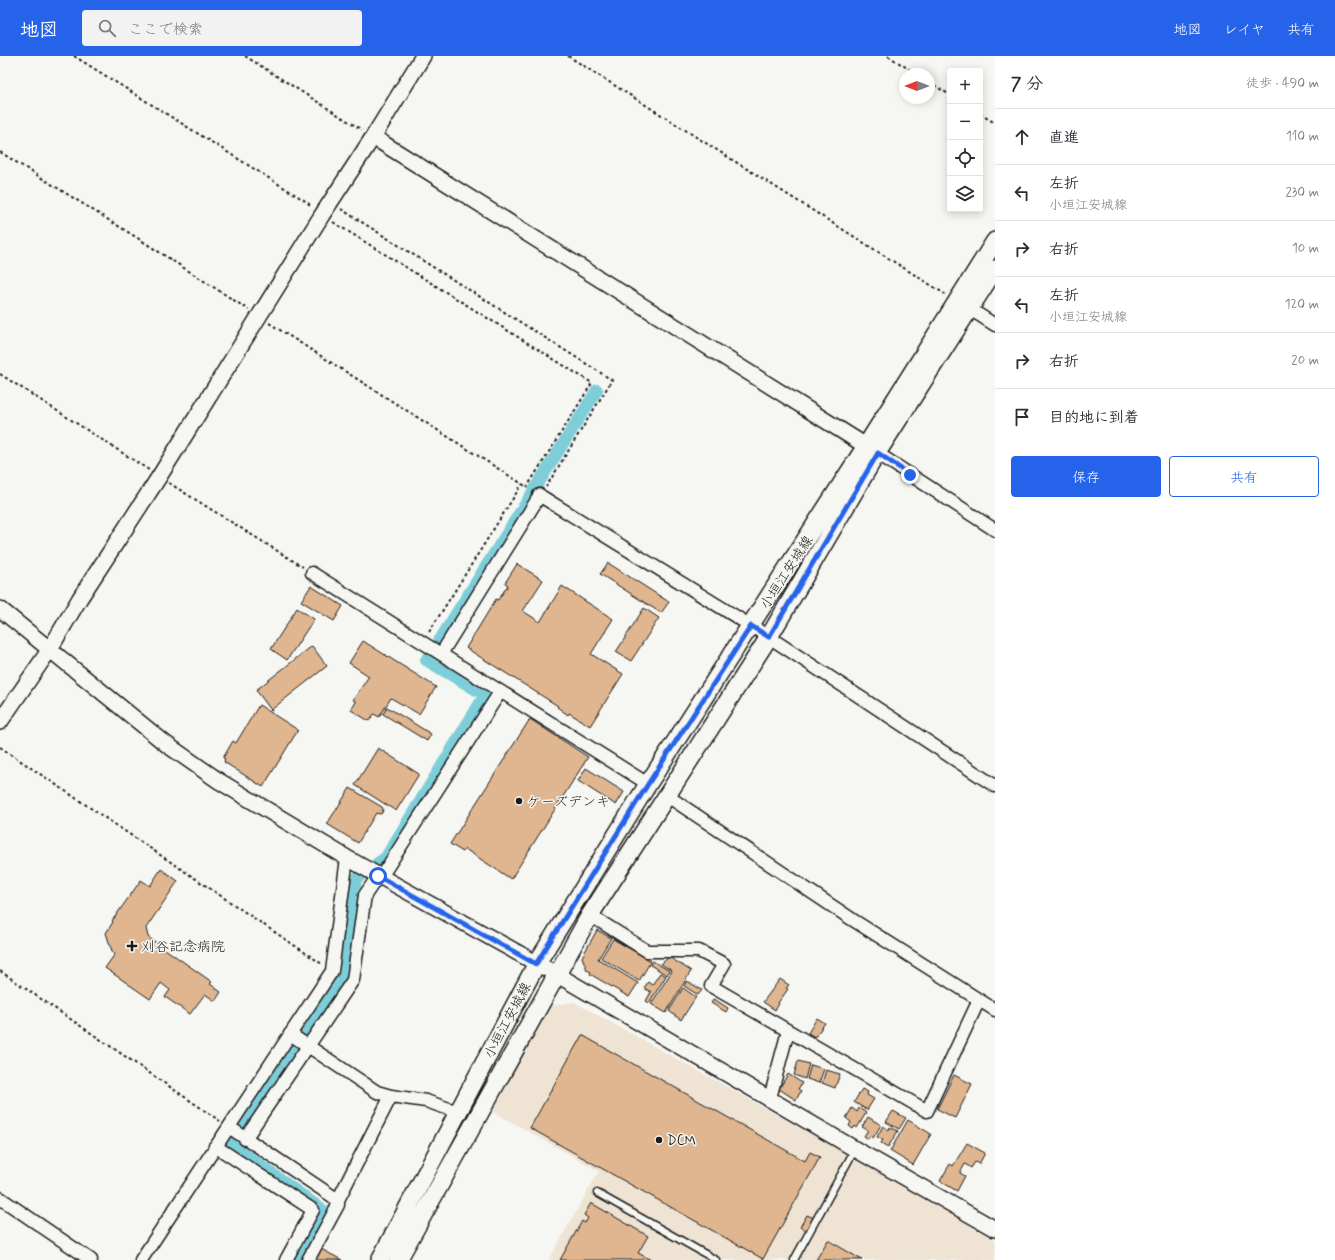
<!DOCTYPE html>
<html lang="ja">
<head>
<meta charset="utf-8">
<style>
	:root { --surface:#fff; --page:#f2f2f3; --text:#2b2b33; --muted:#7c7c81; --line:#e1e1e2; --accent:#2563eb }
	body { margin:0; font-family:Mynerve,"Klee One",sans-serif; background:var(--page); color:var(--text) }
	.controls { position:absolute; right:12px; top:12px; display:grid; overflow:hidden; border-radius:4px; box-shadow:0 2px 10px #0003 }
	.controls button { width:36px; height:36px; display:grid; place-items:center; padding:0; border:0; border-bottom:1px solid var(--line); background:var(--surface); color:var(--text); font:20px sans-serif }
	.compass { position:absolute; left:899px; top:12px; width:36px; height:36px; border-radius:50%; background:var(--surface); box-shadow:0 2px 10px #0003; rotate:270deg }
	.stop { position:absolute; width:12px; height:12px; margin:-9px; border:3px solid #2563eb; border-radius:50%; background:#fff }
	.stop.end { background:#2563eb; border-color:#fff; box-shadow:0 1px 4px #0008 }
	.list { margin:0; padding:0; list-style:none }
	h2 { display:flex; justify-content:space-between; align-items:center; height:52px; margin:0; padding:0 16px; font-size:17px }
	h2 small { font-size:13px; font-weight:400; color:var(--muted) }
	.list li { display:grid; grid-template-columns:26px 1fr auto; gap:12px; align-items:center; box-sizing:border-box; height:56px; padding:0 16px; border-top:1px solid var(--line) }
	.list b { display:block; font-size:15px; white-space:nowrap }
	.list p { margin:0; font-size:13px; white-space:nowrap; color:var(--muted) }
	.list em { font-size:13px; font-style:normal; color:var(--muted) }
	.actions { display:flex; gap:8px; padding:12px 16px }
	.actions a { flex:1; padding:9px 0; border:1px solid var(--accent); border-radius:4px; text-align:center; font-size:14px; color:var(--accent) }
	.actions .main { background:var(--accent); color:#fff }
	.icon { flex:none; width:22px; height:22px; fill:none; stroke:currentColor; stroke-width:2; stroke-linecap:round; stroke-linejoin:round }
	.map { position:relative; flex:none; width:995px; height:1204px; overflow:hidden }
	header { display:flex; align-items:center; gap:24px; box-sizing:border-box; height:56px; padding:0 20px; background:var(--accent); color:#fff }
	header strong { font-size:19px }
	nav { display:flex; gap:22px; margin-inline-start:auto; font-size:14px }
	.search { width:280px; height:36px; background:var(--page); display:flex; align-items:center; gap:10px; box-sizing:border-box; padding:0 14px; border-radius:4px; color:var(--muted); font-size:15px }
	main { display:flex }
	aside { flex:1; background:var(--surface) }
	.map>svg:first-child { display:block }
</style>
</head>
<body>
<header>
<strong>地図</strong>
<div class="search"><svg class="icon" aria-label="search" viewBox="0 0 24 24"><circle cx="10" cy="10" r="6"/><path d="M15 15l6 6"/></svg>ここで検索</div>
<nav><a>地図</a><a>レイヤ</a><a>共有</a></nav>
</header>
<main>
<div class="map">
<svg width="995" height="1204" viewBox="0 0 995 1204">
	<rect width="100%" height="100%" fill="#f6f6f2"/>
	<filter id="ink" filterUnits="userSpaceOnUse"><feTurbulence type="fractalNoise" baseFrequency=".025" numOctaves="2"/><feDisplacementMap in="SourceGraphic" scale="8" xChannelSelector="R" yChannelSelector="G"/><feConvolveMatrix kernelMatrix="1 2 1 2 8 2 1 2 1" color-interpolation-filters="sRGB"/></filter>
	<g filter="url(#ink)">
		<!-- built -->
		<path fill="#efe3d4" d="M574 946 835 1091 995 1184V1204H549L599 1115 492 1055 550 950Z"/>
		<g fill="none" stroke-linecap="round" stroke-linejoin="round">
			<!-- canal -->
			<path stroke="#7eceda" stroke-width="12" d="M439 585 597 334
				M298 1204 324 1155 232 1089 343 919 356 823 386 801 485 639 426 604 428 601"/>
		</g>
		<!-- building -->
		<path fill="#dfb68f" stroke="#1c1c1c" d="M608 507 669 546 661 557 600 518Z
			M517 508 543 524 523 555 540 566 562 530 613 563 591 598 623 618 590 670 569 657 568 659 557 651 558 650 466 592 496 543 498 544 508 529 505 527Z
			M311 530 343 550 334 565 301 545Z
			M297 552 314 563 287 604 271 593Z
			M644 552 659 562 631 605 616 596Z
			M363 585 436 631 419 658 391 642 379 661 374 658 369 665 351 654 356 646 353 644 369 620 349 607Z
			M312 590 327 610 271 654 256 634Z
			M259 649 298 674 263 731 224 706 225 703 223 702 233 685 236 687Z
			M387 651 431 678 427 685 383 658Z
			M530 663 588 701 511 823 465 793 463 796 450 788Z
			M378 692 419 718 396 755 355 729Z
			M586 712 624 736 616 749 578 725Z
			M350 732 382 751 383 753 382 757 380 758 376 757 358 787 327 768Z
			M161 813 178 825 146 872 148 881 212 926 210 928 221 936 215 945 205 938 190 958 165 941 170 934 161 927 150 943 105 912 115 898 112 895 106 877 113 866 112 865 141 824 150 830Z
			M597 874 611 882 598 903 638 927 629 941 590 918 591 916 587 914 582 901Z
			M613 883 651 905 639 925 601 902Z
			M669 901 691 915 666 957 651 948 672 915 661 908Z
			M653 905 669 915 667 919 650 909Z
			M660 917 666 920 649 947 646 945 651 936 644 932 648 926 652 929Z
			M780 923 789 929 786 932 788 933 778 947 779 948 775 954 763 946Z
			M687 925 702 934 698 939 684 930Z
			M683 932 696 941 681 964 669 955Z
			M714 943 728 952 726 956 711 947Z
			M817 962 825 967 815 981 808 977Z
			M582 979 805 1105 810 1096 820 1101 763 1203 530 1072Z
			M798 1005 809 1008 805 1023 794 1019Z
			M811 1009 824 1013 819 1027 807 1023Z
			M826 1014 840 1018 835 1032 822 1027Z
			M788 1018 802 1027 798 1033 801 1035 796 1044 779 1033Z
			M954 1019 972 1028 955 1062 937 1053Z
			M862 1033 868 1036 867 1039 874 1043 867 1054 854 1046Z
			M852 1052 857 1056 859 1052 866 1057 857 1072 855 1070 853 1073 849 1070 851 1066 846 1062Z
			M893 1055 906 1062 899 1073 886 1066Z
			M868 1061 881 1069 873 1082 870 1080 868 1083 864 1080 868 1074 862 1071Z
			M908 1064 931 1078 913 1109 890 1095Z
			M883 1070 889 1074 890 1071 898 1075 888 1091 881 1087 883 1084 877 1081Z
			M967 1087 985 1097 979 1108 975 1106 971 1112 965 1108 960 1117 965 1120 957 1135 940 1125 950 1108 953 1110Z
			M591 1147 648 1180 638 1197 651 1204H560L582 1165 585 1167 588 1162 584 1159Z
			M807 1159 814 1162 806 1175 800 1171Z
			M828 1184 862 1204H816Z
			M319 1192 342 1204H313Z"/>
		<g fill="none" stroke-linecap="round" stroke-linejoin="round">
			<defs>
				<path id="service" d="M597 1137 716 1204
					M794 1204 855 1093"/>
				<path id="minor" d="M970 253 995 269
					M877 397 995 474
					M539 439 769 581 995 730
					M312 517C425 587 536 658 648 728
					M441 598 540 439
					M666 739 853 864 995 954
					M381 821 500 636
					M590 859 647 895H699L724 908 711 930 927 1055 979 944
					M290 978 377 1036 391 1040 426 1045 458 1056
					M770 1042 788 975
					M229 1071 338 1144 391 1040
					M245 1083 353 924 365 839 378 820
					M215 1090 313 1154 286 1204
					M0 1142 91 1204
					M141 1204 332 915 347 802
					M308 1204 338 1149V1144"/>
				<path id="tertiary" d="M373 81 423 0
					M0 553 166 688 219 725 347 802 556 918 855 1093 995 1173
					M0 666 50 593 80 542 159 421 322 159 373 81 866 390"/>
				<path id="secondary" d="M380 1204 537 907 648 728 866 390 995 185
					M398 1204 590 859 769 581 877 397 995 213"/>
			</defs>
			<!-- service casing -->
			<use href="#service" stroke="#1c1c1c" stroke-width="9"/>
			<!-- minor casing -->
			<use href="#minor" stroke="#1c1c1c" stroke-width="15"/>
			<!-- tertiary casing -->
			<use href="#tertiary" stroke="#1c1c1c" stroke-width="18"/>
			<!-- secondary casing -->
			<use href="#secondary" stroke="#1c1c1c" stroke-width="20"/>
			<!-- path -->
			<path stroke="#1c1c1c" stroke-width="2" stroke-dasharray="3 3" stroke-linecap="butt" d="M74 0 307 146 312 151
				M245 0 362 74
				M568 0 945 238
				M888 0 917 18
				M929 26 950 39
				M980 58 995 67
				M0 96 139 183 249 254
				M341 153 612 324 546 431
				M333 166 592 327 527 431
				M269 267 527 431
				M0 318 149 414
				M169 427 303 511
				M429 576 522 428
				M0 691 322 908
				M0 915 220 1065"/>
			<!-- service -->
			<use href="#service" stroke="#f6f6f2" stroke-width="6"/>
			<!-- minor -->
			<use href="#minor" stroke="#f6f6f2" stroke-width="12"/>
			<!-- tertiary -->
			<use href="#tertiary" stroke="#f6f6f2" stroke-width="15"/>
			<!-- secondary -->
			<use href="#secondary" stroke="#f6f6f2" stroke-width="17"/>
		</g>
	</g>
	<g fill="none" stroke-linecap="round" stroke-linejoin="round" filter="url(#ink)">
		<!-- route -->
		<path stroke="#2563eb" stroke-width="5" d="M378 820 536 908 648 728 751 570 769 581 878 397 910 419"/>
	</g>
	<!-- markers -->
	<g fill="#1c1c1c" stroke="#f6f6f2" stroke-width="1.5">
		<circle cx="519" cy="745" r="4"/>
		<path d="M130 884h4v4h4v4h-4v4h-4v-4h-4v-4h4z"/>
		<circle cx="659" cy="1084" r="4"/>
	</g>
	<g text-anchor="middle" stroke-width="3" stroke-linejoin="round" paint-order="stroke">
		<!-- street labels -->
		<g font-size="14" fill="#1c1c1c" stroke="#f6f6f2">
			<text transform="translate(786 516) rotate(-57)" y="5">小垣江安城線</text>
			<text transform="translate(507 964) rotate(-62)" y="5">小垣江安城線</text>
		</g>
		<!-- poi labels -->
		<g font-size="14" fill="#1c1c1c" stroke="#f6f6f2" text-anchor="start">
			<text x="527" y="750">ケーズデンキ</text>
			<text x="141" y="895">刈谷記念病院</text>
			<text x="667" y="1089">DCM</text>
		</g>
	</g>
</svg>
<div class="controls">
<button>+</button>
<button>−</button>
<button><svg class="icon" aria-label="locate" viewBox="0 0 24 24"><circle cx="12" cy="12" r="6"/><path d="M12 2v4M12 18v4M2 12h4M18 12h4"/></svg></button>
<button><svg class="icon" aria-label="layers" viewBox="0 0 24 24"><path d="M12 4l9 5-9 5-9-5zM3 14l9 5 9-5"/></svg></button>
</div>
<svg class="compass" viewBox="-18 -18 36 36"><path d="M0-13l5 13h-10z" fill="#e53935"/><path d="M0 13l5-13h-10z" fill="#7c7c81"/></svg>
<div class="stop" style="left:378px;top:820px"></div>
<div class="stop end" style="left:910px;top:419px"></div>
</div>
<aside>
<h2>7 分<small>徒歩 · 490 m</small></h2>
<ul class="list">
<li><svg class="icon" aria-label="ahead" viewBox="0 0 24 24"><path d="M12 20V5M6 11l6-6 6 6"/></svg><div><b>直進</b></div><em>110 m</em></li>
<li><svg class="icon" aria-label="left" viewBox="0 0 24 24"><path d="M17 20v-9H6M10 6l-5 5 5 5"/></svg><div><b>左折</b><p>小垣江安城線</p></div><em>230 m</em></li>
<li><svg class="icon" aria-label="right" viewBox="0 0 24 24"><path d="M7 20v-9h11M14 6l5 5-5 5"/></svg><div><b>右折</b></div><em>10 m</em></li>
<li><svg class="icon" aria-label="left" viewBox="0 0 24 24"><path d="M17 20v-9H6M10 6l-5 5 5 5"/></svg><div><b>左折</b><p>小垣江安城線</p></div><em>120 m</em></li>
<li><svg class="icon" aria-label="right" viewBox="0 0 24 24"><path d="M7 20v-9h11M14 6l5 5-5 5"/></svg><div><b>右折</b></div><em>20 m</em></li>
<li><svg class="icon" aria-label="arrive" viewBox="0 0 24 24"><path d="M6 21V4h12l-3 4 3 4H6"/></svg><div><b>目的地に到着</b></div></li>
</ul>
<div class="actions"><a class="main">保存</a><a>共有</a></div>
</aside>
</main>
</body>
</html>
